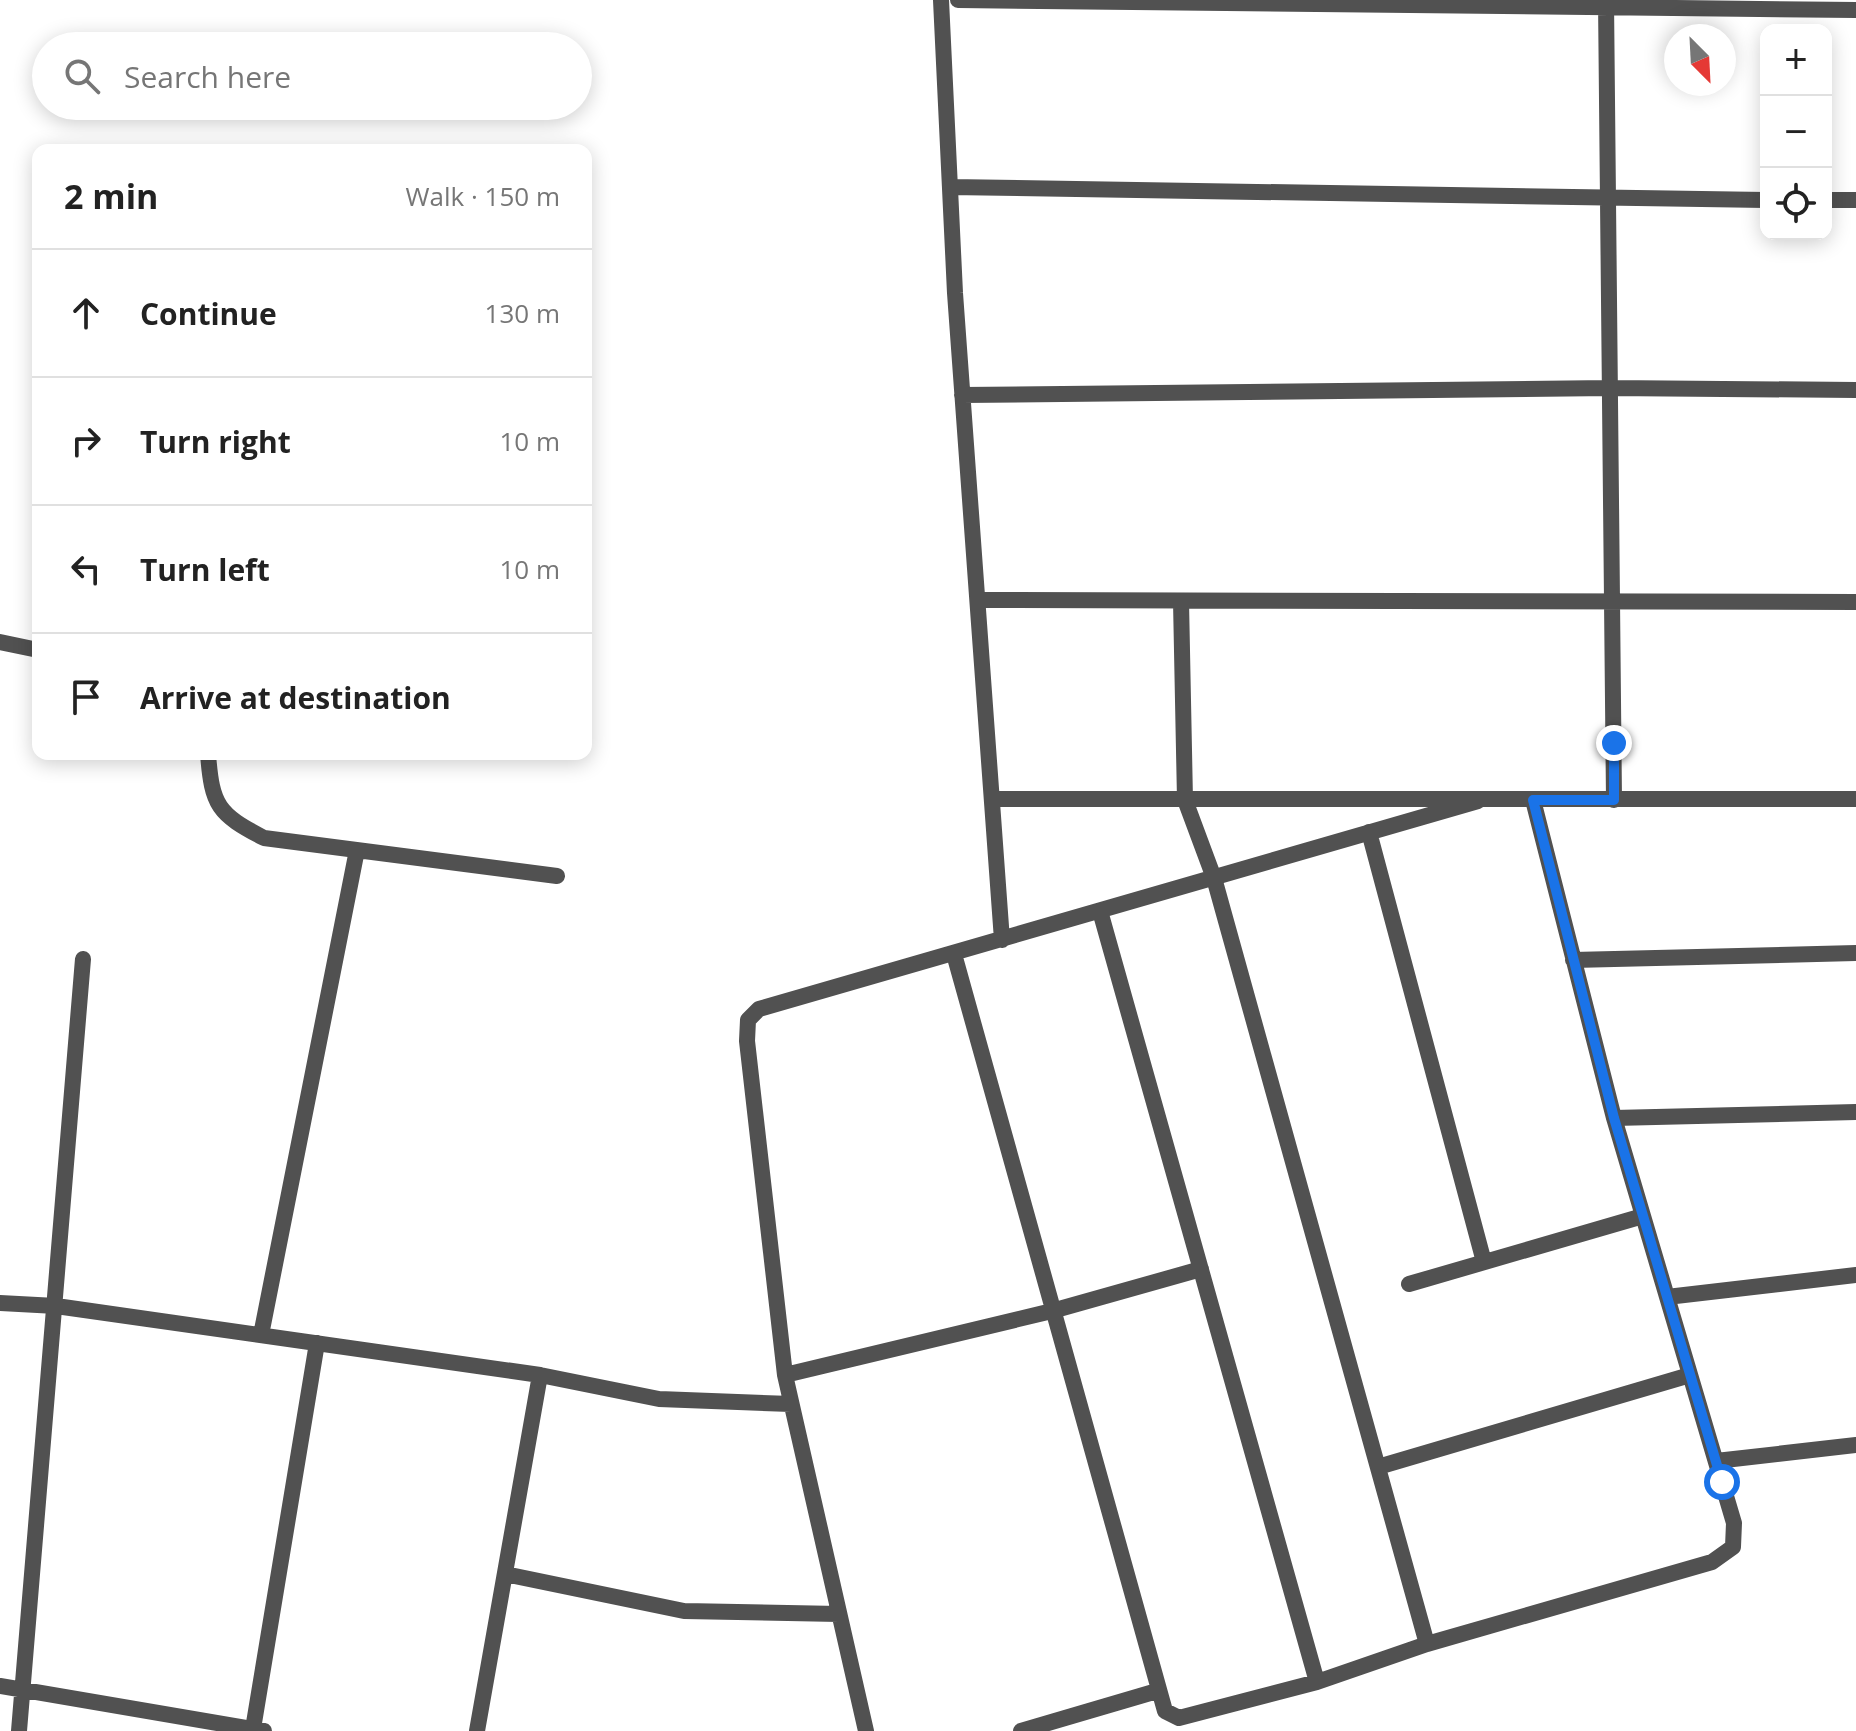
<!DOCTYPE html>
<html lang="en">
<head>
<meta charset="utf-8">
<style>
	:root { --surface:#fff; --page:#f6f6f6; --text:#222; --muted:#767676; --line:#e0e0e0 }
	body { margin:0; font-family:"Open Sans",sans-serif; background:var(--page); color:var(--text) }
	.controls { position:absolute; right:24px; top:24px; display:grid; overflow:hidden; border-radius:16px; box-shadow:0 4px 20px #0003 }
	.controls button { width:72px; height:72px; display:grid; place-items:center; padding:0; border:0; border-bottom:2px solid var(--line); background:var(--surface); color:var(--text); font:40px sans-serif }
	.compass { position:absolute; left:1664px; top:24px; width:72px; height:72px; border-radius:50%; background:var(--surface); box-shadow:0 4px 20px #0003; rotate:156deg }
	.stop { position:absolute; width:24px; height:24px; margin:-18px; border:6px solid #1a73e8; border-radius:50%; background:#fff }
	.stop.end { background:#1a73e8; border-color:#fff; box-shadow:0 2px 8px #0008 }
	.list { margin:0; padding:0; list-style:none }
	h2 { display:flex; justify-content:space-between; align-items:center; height:104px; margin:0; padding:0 32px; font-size:34px }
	h2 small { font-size:26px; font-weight:400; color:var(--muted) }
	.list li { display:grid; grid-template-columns:52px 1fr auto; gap:24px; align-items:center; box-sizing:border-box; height:128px; padding:0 32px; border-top:2px solid var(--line) }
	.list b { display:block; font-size:30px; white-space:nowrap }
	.list em { font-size:26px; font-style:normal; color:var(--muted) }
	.icon { flex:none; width:44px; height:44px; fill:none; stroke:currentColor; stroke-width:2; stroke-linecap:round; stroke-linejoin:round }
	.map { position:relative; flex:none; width:1856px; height:1731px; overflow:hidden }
	.search { position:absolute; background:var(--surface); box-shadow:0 4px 20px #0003; left:32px; top:32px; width:560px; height:88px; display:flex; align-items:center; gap:20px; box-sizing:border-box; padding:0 28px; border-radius:44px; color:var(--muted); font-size:30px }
	.panel { position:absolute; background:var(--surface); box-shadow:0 4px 20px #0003; left:32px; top:144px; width:560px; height:616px; border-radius:16px }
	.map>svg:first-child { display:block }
</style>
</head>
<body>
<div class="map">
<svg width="1856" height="1731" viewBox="0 0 1856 1731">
	<rect width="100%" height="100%" fill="#fff"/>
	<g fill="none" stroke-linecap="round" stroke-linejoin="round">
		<!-- minor -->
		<path stroke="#515151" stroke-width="16" d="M941 0 955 293 1002 940
			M958 0 1856 10
			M1606 0 1614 800
			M950 187 1766 200
			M1826 200H1856
			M962 395 1610 388 1856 390
			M978 600 1856 602
			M1181 601 1185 800 1214 878 1427 1644
			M0 642 38 650
			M208 754C212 806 218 814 264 838L557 876
			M992 799H1856
			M1369 832 1484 1262
			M1100 911 1317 1682
			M954 954 1165 1711 1179 1718 1317 1682 1427 1644 1712 1562 1733 1547 1734 1523 1614 1118 1533 800
			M1573 960 1856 953
			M1614 1118 1856 1112
			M1409 1284 1643 1216
			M1667 1297 1856 1275
			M0 1303 56 1306 540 1375 659 1399 791 1404
			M261 1335 357 850
			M785 1375 1052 1311 1201 1269
			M1716 1461 1856 1445
			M1378 1467 1690 1375
			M505 1574 684 1611 839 1614
			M0 1686 264 1731
			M253 1729 317 1343
			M19 1731 83 959
			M477 1731 540 1375
			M866 1731 785 1375 747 1041 748 1020 759 1009 1478 801
			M1021 1731 1157 1691"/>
	</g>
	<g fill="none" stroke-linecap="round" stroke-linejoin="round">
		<!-- route -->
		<path stroke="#1a73e8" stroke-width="10" d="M1614 743V800H1533L1614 1118 1722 1482"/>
	</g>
</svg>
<div class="controls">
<button>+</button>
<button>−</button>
<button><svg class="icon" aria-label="locate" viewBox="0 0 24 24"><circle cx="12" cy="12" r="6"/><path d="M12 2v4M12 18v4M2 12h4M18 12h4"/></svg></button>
</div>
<svg class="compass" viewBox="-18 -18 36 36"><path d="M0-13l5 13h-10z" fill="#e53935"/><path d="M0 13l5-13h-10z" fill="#767676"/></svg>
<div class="stop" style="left:1722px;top:1482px"></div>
<div class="stop end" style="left:1614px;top:743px"></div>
<div class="search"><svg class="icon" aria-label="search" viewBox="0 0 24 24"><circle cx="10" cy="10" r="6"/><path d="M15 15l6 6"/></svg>Search here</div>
<section class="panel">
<h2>2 min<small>Walk · 150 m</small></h2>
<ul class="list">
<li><svg class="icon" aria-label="ahead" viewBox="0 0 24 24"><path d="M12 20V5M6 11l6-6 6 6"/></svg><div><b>Continue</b></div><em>130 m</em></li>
<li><svg class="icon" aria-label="right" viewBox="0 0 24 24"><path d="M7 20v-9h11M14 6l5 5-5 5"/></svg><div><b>Turn right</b></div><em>10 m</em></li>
<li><svg class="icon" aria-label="left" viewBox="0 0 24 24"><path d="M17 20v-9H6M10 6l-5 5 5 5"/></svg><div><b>Turn left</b></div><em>10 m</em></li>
<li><svg class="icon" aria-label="arrive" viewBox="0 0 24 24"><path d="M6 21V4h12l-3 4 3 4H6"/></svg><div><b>Arrive at destination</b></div></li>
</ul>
</section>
</div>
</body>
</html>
